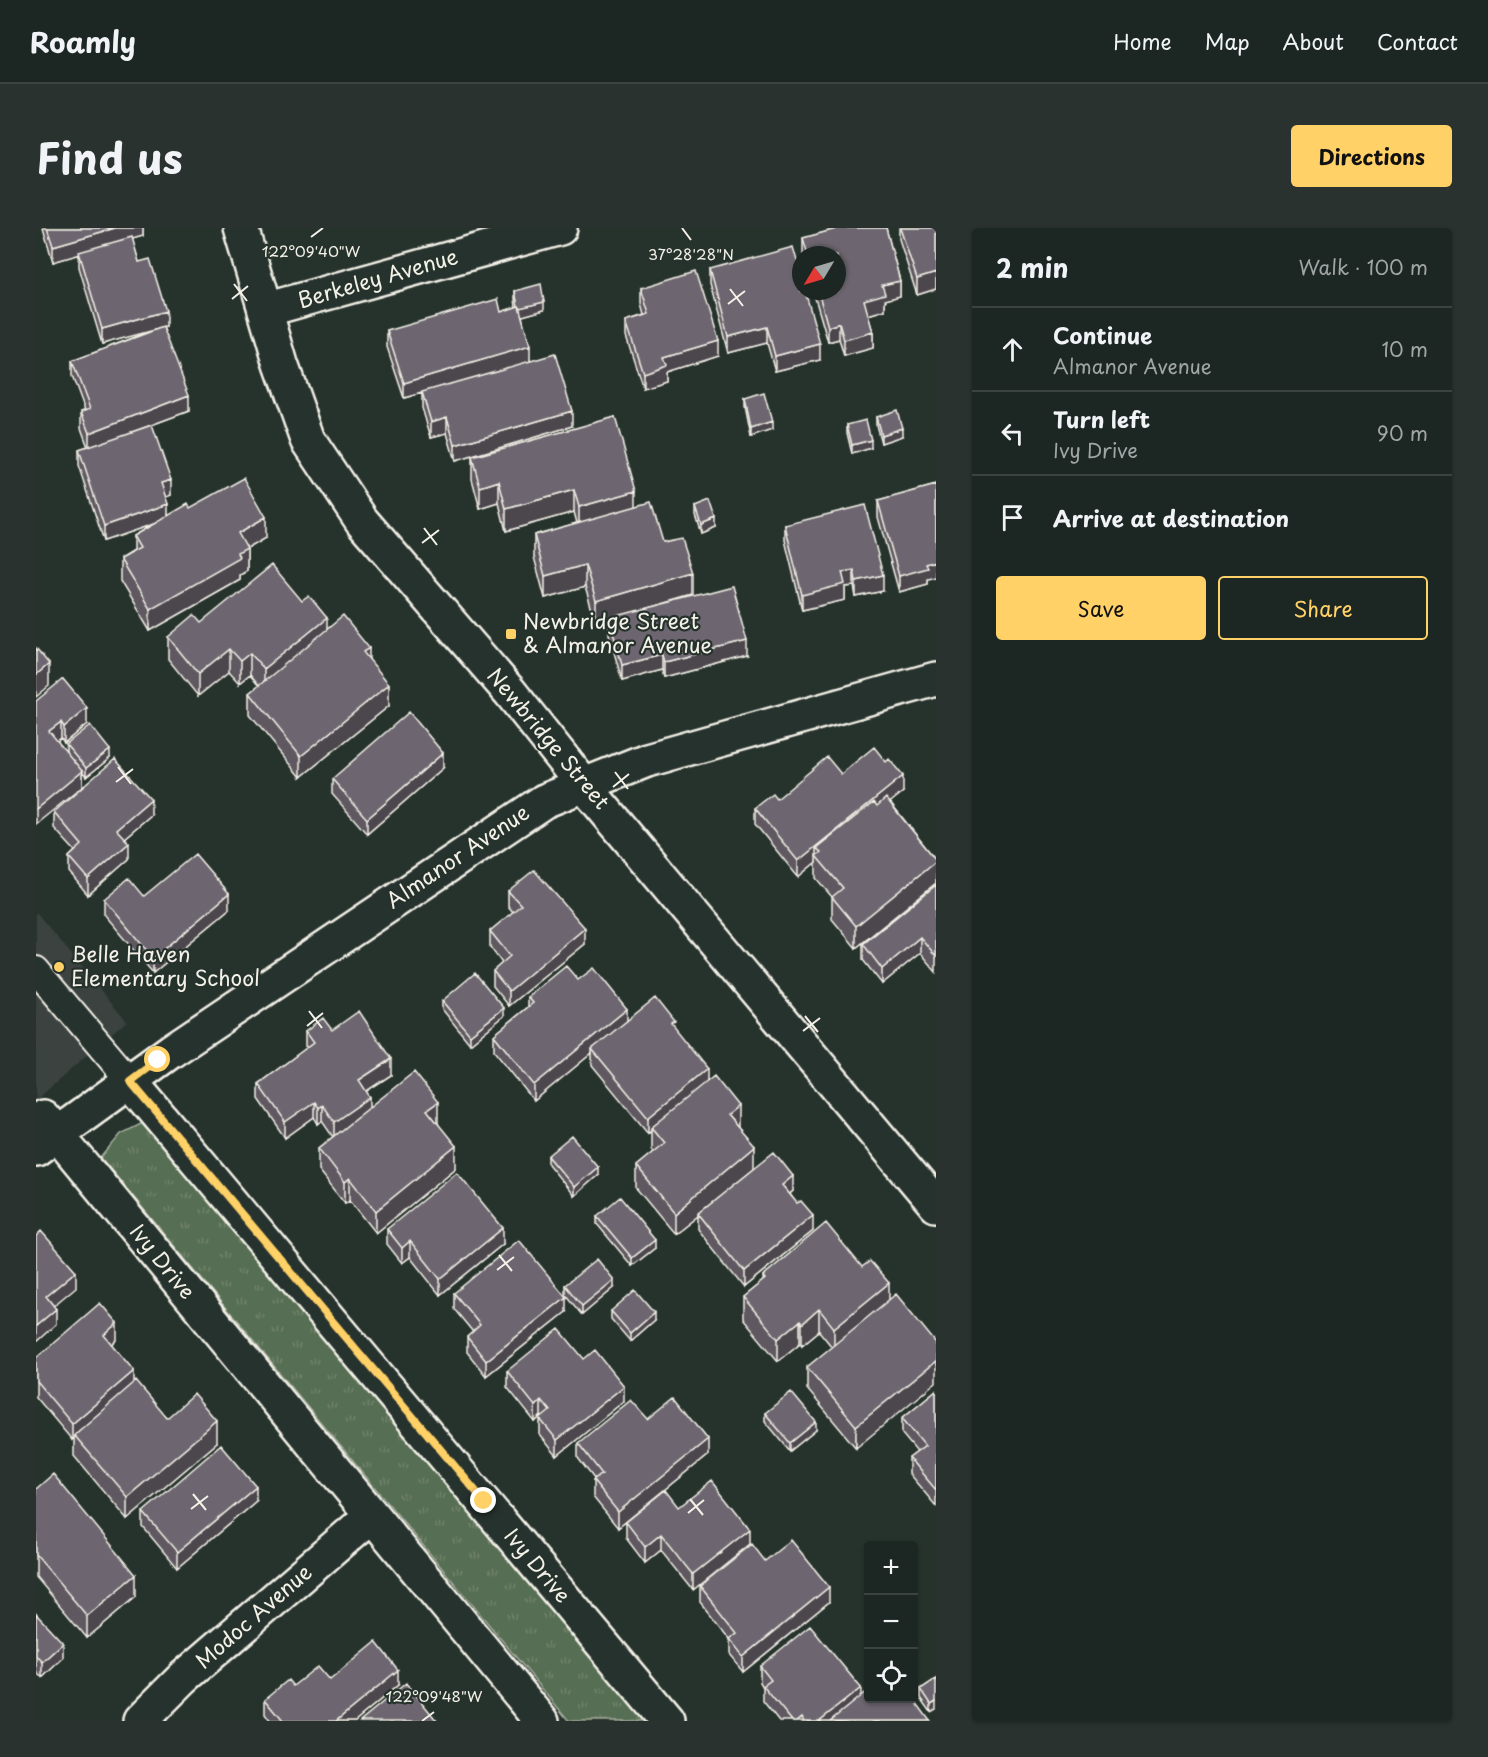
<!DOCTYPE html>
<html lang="en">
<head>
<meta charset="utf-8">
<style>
	:root { --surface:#1c2622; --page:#29322f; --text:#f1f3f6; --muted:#a0a5a5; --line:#3a4340; --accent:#ffd166 }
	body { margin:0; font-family:"Playpen Sans",sans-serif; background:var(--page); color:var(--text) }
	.controls { position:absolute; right:18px; bottom:18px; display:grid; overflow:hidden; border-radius:6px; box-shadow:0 2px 4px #0004 }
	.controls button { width:54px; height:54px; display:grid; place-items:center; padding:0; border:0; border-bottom:2px solid var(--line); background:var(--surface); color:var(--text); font:30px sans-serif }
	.compass { position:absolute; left:756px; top:18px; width:54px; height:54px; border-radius:50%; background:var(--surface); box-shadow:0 2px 4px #0004; rotate:232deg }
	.stop { position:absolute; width:18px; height:18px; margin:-14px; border:4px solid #ffd166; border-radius:50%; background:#fff }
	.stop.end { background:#ffd166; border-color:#fff; box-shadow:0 2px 6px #0008 }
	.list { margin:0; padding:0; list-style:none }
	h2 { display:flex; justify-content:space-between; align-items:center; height:78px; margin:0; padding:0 24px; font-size:26px }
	h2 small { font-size:20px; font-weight:400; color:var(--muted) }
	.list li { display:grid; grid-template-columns:39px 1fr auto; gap:18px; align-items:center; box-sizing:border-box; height:84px; padding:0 24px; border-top:2px solid var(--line) }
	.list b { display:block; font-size:22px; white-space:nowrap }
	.list p { margin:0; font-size:20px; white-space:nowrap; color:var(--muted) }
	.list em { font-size:20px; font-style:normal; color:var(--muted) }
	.actions { display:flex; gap:12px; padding:18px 24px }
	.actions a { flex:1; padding:14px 0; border:2px solid var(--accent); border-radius:6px; text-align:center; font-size:21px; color:var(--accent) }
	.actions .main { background:var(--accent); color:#111 }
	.icon { flex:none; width:33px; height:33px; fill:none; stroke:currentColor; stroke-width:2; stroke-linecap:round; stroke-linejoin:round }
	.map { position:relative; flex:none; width:900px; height:1493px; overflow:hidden; border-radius:6px }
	header { display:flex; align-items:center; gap:36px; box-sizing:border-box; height:84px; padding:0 30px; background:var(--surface); border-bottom:2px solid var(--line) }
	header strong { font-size:28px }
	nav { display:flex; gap:33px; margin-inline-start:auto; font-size:21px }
	.intro { display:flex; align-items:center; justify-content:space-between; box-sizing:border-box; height:144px; padding:0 36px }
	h1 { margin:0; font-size:42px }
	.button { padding:15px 27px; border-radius:6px; background:var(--accent); color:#111; font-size:21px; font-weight:700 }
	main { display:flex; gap:36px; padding:0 36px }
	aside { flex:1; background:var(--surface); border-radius:6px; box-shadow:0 2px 4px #0004 }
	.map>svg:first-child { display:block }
</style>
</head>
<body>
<header>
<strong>Roamly</strong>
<nav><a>Home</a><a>Map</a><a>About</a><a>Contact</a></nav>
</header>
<div class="intro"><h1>Find us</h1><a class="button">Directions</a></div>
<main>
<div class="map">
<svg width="900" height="1493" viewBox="0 0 900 1493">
	<defs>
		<pattern id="grass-tufts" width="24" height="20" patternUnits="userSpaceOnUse" patternTransform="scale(1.5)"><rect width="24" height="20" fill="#576e53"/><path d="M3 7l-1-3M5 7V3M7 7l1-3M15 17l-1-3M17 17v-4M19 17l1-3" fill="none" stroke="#70836c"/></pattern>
	</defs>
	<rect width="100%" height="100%" fill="#26332d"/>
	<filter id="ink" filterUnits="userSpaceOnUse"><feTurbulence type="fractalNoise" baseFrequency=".0167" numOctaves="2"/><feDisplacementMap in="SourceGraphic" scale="12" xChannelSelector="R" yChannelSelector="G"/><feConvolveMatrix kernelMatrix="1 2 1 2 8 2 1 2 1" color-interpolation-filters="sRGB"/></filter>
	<g filter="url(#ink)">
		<!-- built -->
		<path fill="#3b4241" d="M0 684 91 793 0 872Z"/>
		<!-- grass -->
		<path fill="url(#grass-tufts)" stroke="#a6b09e" stroke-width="1.5" d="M111 893 612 1493H533L65 930 85 906Z"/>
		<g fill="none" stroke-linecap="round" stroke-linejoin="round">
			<defs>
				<path id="service" d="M0 742 94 853"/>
				<path id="minor" d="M205 0 245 136 272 212 326 293 474 464 547 556 900 977
					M229 82 524 0
					M94 853 631 1493
					M7 889 506 1493
					M0 921 135 823 508 573 611 532 900 451
					M104 1493 147 1450 335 1288"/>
			</defs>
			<!-- service casing -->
			<use href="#service" stroke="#f4f1e8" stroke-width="30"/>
			<!-- minor casing -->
			<use href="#minor" stroke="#f4f1e8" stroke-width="38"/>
			<!-- service -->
			<use href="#service" stroke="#26332d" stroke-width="26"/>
			<!-- minor -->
			<use href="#minor" stroke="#26332d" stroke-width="33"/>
		</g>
		<!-- wall -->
		<path fill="#5e5860" stroke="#f4f1e8" stroke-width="1.5" d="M7 0H107V8L96 11 103 34 130 99H127L153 183 110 199 135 267 130 269 132 288 154 280 230 310 211 321V343L204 347V352L114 403 84 353V331L97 323V308L117 296 68 313 43 238V222L52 219 45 200V184L49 183 36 148V133L123 100 66 116 43 39V26L17 34Z
			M804 0H850L864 53V68L849 72V82L832 87 837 104V120L808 128 803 111 792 114 777 63H801V27H767V10Z
			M863 0H900V61L881 67 863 11Z
			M674 42 784 132 739 143 731 115 692 125 674 57Z
			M605 60 682 128 631 144V153L607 160 590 108V93L608 87 605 76Z
			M479 63 508 82 486 88 494 133 536 198 419 233 411 205 395 209 386 180V165L368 170 351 119V103L465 84 480 79 479 71Z
			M709 171 736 202 715 209 709 179Z
			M840 189 866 208 845 215 840 197Z
			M811 197 835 220 816 226 811 205Z
			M436 229 600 278 627 314 657 367 610 380 711 428 628 450 626 442 586 453 573 406V391L560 395 549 359 509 370 498 329V307L541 295 538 284 470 303 463 275 444 281 436 251Z
			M900 257V349L892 351V356L863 364 842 289V273Z
			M659 279 680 300 665 306 659 287Z
			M749 297 847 363 820 369 818 358 809 359V372L766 382 749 312Z
			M266 373 291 402 333 432 353 478 265 549 214 487V465L223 458 214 447 204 455 193 443 162 468 132 431V409L165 395Z
			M0 473 51 496 28 515 25 510 21 513 30 524V516L74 530 50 549 46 544V559Z
			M407 540 331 606 296 566V551Z
			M805 546 867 564 854 574 900 632V655L820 720 796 691V669L780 650V634L762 649 719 596V580Z
			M18 584 115 587 88 610 93 631 52 667 33 644V629L39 623 18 600Z
			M900 657V744L884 725 846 756 827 732V716Z
			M472 663 549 716 473 778 457 758V743L466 735 454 719V703L477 684 472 678Z
			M108 668 193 682 117 745 68 687V671Z
			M542 752 591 792 638 801 671 853 702 900 718 940 757 963 754 966 777 1003 708 1059 662 1001V987L638 1006 600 960V938L617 924 615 921V902L612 905 556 837V825L498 873 458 823V807L492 779V769Z
			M406 773 468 788 434 816 406 781Z
			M296 802 355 847 330 863 334 879 402 895 420 940 340 1005 314 972 309 975 283 942V920L297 909 286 893 282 896 278 889 249 910 222 871V856L271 820 270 818V803Z
			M512 928 562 947 538 968 512 936Z
			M561 988 619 1020 596 1038 561 996Z
			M351 1001 467 1016 404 1067 374 1029 366 1035 351 1016Z
			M826 1039 820 1220 771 1161V1139L796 1119 783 1103 766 1117 764 1115 742 1133 707 1091V1069L727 1053V1048Z
			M529 1057 578 1060 546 1087 529 1066Z
			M418 1065 530 1084 450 1148 431 1124V1109L437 1104 418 1081Z
			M575 1083 618 1092 594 1113 575 1091Z
			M81 1111 75 1116 98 1154 131 1190 181 1215 91 1291 38 1228V1210L36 1212 0 1169V1130Z
			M548 1131 588 1173 521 1228 504 1207V1191L506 1189 505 1188 499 1194 471 1159V1143Z
			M900 1162V1278L873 1246V1230L881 1224 866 1206V1190Z
			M729 1185 780 1202 754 1223 729 1193Z
			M612 1191 672 1227 582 1300 557 1269V1253L559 1252 542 1230V1215Z
			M0 1261 100 1369 51 1410 0 1349Z
			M220 1273 141 1340 107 1299V1284Z
			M643 1279 714 1316 657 1362 625 1322 609 1335 590 1310V1294Z
			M729 1333 793 1374 707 1444 693 1427V1411L664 1374V1358Z
			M0 1386 27 1430 6 1450 0 1444Z
			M724 1438 825 1468 894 1493H743L727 1473V1459L724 1454Z
			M900 1451 895 1484 885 1470V1461Z
			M294 1452 362 1457 319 1493H234L229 1486V1471L257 1458Z"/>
		<!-- shaded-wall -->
		<path fill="#4c474e" stroke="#f4f1e8" stroke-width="1.5" d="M79 0H107V8L17 34V18Z
			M900 45V61L881 67V51Z
			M864 53V68L849 72V82L828 88V72L846 57Z
			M508 74V82L483 89V80Z
			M130 83V99L66 116V101Z
			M803 95V111L792 114V99Z
			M731 99V115L692 125V109Z
			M837 104V120L808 128V112Z
			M682 113V128L631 144V153L607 160V145L628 129Z
			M784 116V132L739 143V128Z
			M494 118V134L368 170V155Z
			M153 167V183L53 220V205Z
			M536 183V198L419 233V217Z
			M411 189V205L395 209V194Z
			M736 194V202L715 209V201Z
			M866 200V208L845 215V207Z
			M835 212V220L816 226V217Z
			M135 252V267L125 271V255Z
			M463 253V275L444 281V259Z
			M538 262V284L470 303V281Z
			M600 263V285L543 301V279Z
			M132 276V291L68 313V298Z
			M230 289V310L211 321V343L204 347V352L114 403V381L202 305Z
			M680 291V300L665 306V297Z
			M900 333V349L892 351V356L863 364V348L890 336Z
			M549 337V359L509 370V348Z
			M818 342V358L809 359V372L766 382V367L806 344Z
			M657 345V367L560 395V373Z
			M847 347V363L820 369V353Z
			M291 390V412L228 463V441Z
			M711 413V428L628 450V434Z
			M333 420V442L327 424Z
			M193 421V443L162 468V446Z
			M214 425V447L204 455V433Z
			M626 427V442L586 453V437Z
			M13 436V458L0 469V447Z
			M353 456V478L265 549V528Z
			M51 480V496L28 515V499Z
			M25 494V510L13 519V503Z
			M74 522V530L50 549V540Z
			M407 525V540L331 606V591Z
			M46 543V559L0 596V581Z
			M867 548V564L785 631V624L780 620V634L762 649V633Z
			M115 571V587L80 617V601Z
			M93 615V631L52 667V651Z
			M900 633V655L820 720V698Z
			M193 666V682L117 745V730Z
			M549 700V716L473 778V763Z
			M884 709V725L846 756V741Z
			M468 780V788L434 816V807Z
			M591 781V797L556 821V825L498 873V857Z
			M355 831V847L323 868V852Z
			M671 841V857L615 899V902L612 905V889Z
			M334 869V885L298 910V894Z
			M278 874V889L249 910V894Z
			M402 874V896L391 882Z
			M286 877V893L282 896V880Z
			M702 878V900L691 887Z
			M420 918V940L340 1005V983Z
			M718 918V940L662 985V987L638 1006V985Z
			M562 939V947L538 968V959Z
			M757 948V963L746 972V957Z
			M314 950V972L309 975V954Z
			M777 987V1003L708 1059V1043Z
			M467 1000V1016L404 1067V1051Z
			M619 1012V1020L596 1038V1030Z
			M374 1013V1029L366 1035V1020Z
			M40 1043V1059L10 1084V1068Z
			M578 1052V1060L546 1087V1078Z
			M853 1055V1077L798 1122V1100Z
			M530 1069V1084L450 1148V1133Z
			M20 1081V1096L0 1114V1098Z
			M783 1081V1103L766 1117V1096Z
			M618 1084V1092L594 1113V1105Z
			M764 1093V1115L742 1133V1111Z
			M81 1095V1111L68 1123V1107Z
			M900 1133V1154L820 1220V1198Z
			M98 1143V1159L38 1207V1210L36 1212V1196Z
			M588 1158V1173L521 1228V1212Z
			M505 1172V1188L499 1194V1178Z
			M181 1193V1215L91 1291V1269Z
			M780 1194V1202L754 1223V1215Z
			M672 1211V1227L582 1300V1284Z
			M220 1258V1273L141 1340V1324Z
			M714 1301V1316L657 1362V1346Z
			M625 1306V1322L609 1335V1319Z
			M100 1347V1369L51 1410V1388Z
			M793 1359V1374L707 1444V1429Z
			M27 1415V1430L6 1450V1434Z
			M362 1442V1457L319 1493H300Z
			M825 1460V1475L803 1493H783Z
			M900 1473V1481L895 1484V1476Z"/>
		<!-- building -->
		<path fill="#6d6670" stroke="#f4f1e8" stroke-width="1.5" d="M11 0H79L17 18Z
			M804 0H850L864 53 846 57 849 66 828 72 837 104 808 112 803 95 792 99 782 63H801V27H772L767 10Z
			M864 0H900V45L881 51Z
			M96 9 103 34 114 31 130 83 66 101 43 24Z
			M757 19 765 47V63H769L784 116 739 128 731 99 692 109 674 42Z
			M660 43 682 113 628 129 631 137 607 145 590 93 613 86 605 60Z
			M505 56 508 74 484 80 483 78H482L479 63Z
			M462 71 465 84 483 78 494 118 368 155 351 103Z
			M127 99 153 167 53 205 45 184 54 181 36 133Z
			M519 126 536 183 419 217 411 189 395 194 386 164Z
			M728 165 736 194 715 201 709 171Z
			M861 182 866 200 845 207 840 189Z
			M579 189 600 263 543 279 538 262 470 281 463 253 444 259 436 229Z
			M830 192 835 212 816 217 811 197Z
			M116 197 135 252 125 255 132 276 68 298 43 222Z
			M208 250 230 289 202 305 211 321 202 326 204 330 114 381 84 331 104 320 97 308 152 276 154 280Z
			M900 257V333L890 336 892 340 863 348 842 273Z
			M674 273 680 291 665 297 659 279Z
			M615 274 627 314 646 310 657 345 560 373 549 337 509 348 498 307Z
			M829 277 847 347 820 353 818 342 806 344 809 356 766 367 749 297Z
			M236 337 266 373 273 368 291 390 228 441 214 425 204 433 193 421 162 446 132 409 158 387 165 395Z
			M696 358 711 413 628 434 626 427 586 437 573 390Z
			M307 388 333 420 327 424 353 456 265 528 214 465Z
			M0 420 13 436 0 447Z
			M27 451 51 480 28 499 25 494 13 503 46 543 0 581V473Z
			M373 484 407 525 331 591 296 551Z
			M54 497 74 522 50 540 30 516Z
			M838 519 850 534 853 531 867 548 762 633 719 580 737 566 741 571 791 529 805 546Z
			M79 531 115 571 80 601 93 615 52 651 33 629 46 617 18 584Z
			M850 570 900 632V633L820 698 796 669 807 660 780 628 785 624 780 620 838 574 841 578Z
			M159 626 193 666 117 730 68 671 93 650 108 668Z
			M498 642 549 700 473 763 457 743 474 728 454 703 485 677 472 663Z
			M900 657V728L884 709 846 741 827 716Z
			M530 738 542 752 558 740 591 781 498 857 458 807 497 775 492 769Z
			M439 745 468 780 434 807 406 773Z
			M619 770 638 794 635 796 671 841 612 889 556 821Z
			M323 783 355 831 323 852 334 869 298 894 286 877 282 880 278 874 249 894 222 856 278 814 270 803 287 790 296 802Z
			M378 844 402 874 391 882 420 918 340 983 314 950 309 954 283 920Z
			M678 848 702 878 691 887 718 918 638 985 600 938 628 915 615 899Z
			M536 908 562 939 538 959 512 928Z
			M738 924 757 948 746 957 761 975 765 973 777 987 708 1043 662 985Z
			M421 944 467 1000 404 1051 374 1013 366 1020 351 1001Z
			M584 969 619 1012 596 1030 561 988Z
			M790 995 826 1039 834 1033 853 1055 798 1100 783 1081 766 1096 764 1093 742 1111 707 1069 729 1051 727 1048Z
			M5 1003 40 1043 10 1068 20 1081 0 1098V1008Z
			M483 1012 530 1069 450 1133 431 1109 444 1097 418 1065Z
			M561 1031 578 1052 546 1078 529 1057Z
			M599 1062 618 1084 594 1105 575 1083Z
			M860 1066 900 1115V1133L820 1198 771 1139Z
			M64 1075 81 1095 68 1107 98 1143 36 1196 0 1153V1130Z
			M523 1101 548 1131 559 1122 588 1158 521 1212 504 1191 514 1183 505 1172 499 1178 471 1143Z
			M100 1153 131 1190 158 1166 181 1193 91 1269 38 1207Z
			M900 1162V1262L873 1230 889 1218 866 1190Z
			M755 1164 780 1194 754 1215 729 1185Z
			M639 1169 672 1211 582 1284 557 1253 566 1246 542 1215 595 1172 612 1191Z
			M185 1217 220 1258 141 1324 107 1284Z
			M17 1246 100 1347 51 1388 0 1327V1261Z
			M676 1253 714 1301 657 1346 625 1306 609 1319 590 1294 630 1262 643 1279Z
			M755 1312 793 1359 707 1429 693 1411 701 1405 664 1358 716 1316 729 1333Z
			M0 1386 27 1415 6 1434 0 1428Z
			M774 1398 825 1460 783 1493H768L766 1489 761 1493H756L727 1458 735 1452 724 1438Z
			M340 1414 362 1442 300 1493H247L229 1471 252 1452 257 1458 282 1438 294 1452Z
			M900 1451V1473L895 1476 885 1461Z
			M370 1455 401 1493H324Z
			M832 1462V1470H877L894 1493H794Z"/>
	</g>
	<g fill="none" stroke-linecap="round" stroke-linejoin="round" filter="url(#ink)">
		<!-- route -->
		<path stroke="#ffd166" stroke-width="8" d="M122 832 94 853 448 1273"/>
	</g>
	<!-- ticks -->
	<path fill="none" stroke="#f4f1e8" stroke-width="2" d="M646 0 655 12M275 9 287 0M198 56 211 73M694 61 707 78M196 71 212 58M692 76 709 63M388 300 401 317M386 315 403 302M82 539 95 556M579 544 592 561M80 554 97 541M577 559 593 546M273 783 286 800M769 788 782 804M271 798 287 785M767 803 784 790M463 1027 476 1043M461 1042 478 1029M157 1266 170 1282M654 1271 667 1287M155 1281 172 1268M652 1285 668 1272M386 1493 398 1484"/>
	<!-- markers -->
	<g fill="#ffd166" stroke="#26332d" stroke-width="2">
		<rect x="469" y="400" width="12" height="12" rx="3"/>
		<circle cx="23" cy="739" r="6"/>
	</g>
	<g text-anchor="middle" stroke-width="4.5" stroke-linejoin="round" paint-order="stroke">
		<!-- street labels -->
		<g font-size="21" fill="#f4f1e8" stroke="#26332d">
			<text transform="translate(342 51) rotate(-16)" y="7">Berkeley Avenue</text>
			<text transform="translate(512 511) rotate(50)" y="7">Newbridge Street</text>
			<text transform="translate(422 629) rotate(-34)" y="7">Almanor Avenue</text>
			<text transform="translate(126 1034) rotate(51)" y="7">Ivy Drive</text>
			<text transform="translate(501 1338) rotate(50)" y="7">Ivy Drive</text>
			<text transform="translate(218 1389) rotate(-41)" y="7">Modoc Avenue</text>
		</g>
		<!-- poi labels -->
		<g font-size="21" fill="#f4f1e8" stroke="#26332d" text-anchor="start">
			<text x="487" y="401">Newbridge Street<tspan x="487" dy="24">&amp; Almanor Avenue</tspan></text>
			<text x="35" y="734">Belle Haven<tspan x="35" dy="24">Elementary School</tspan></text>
		</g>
	</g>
	<g font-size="15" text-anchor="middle" fill="#f4f1e8" stroke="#26332d" stroke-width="4.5" stroke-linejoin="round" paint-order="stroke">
		<text x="275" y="29">122°09'40"W</text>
		<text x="655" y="32">37°28'28"N</text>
		<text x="398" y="1474">122°09'48"W</text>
	</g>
</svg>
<div class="controls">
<button>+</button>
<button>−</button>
<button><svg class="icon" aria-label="locate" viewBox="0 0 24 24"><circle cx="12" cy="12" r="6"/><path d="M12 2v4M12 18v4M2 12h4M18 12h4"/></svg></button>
</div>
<svg class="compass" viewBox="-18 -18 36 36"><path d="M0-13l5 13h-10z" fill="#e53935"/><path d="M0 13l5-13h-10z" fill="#a0a5a5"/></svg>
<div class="stop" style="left:122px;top:832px"></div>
<div class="stop end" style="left:448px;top:1273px"></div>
</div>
<aside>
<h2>2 min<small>Walk · 100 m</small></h2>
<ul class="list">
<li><svg class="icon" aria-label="ahead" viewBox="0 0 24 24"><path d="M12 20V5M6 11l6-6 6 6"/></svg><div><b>Continue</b><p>Almanor Avenue</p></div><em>10 m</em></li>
<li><svg class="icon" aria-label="left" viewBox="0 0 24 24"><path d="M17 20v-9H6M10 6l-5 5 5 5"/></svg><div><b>Turn left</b><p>Ivy Drive</p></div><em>90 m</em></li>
<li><svg class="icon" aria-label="arrive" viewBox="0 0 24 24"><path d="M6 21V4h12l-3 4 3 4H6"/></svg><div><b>Arrive at destination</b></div></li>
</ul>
<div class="actions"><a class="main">Save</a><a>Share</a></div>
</aside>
</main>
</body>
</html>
